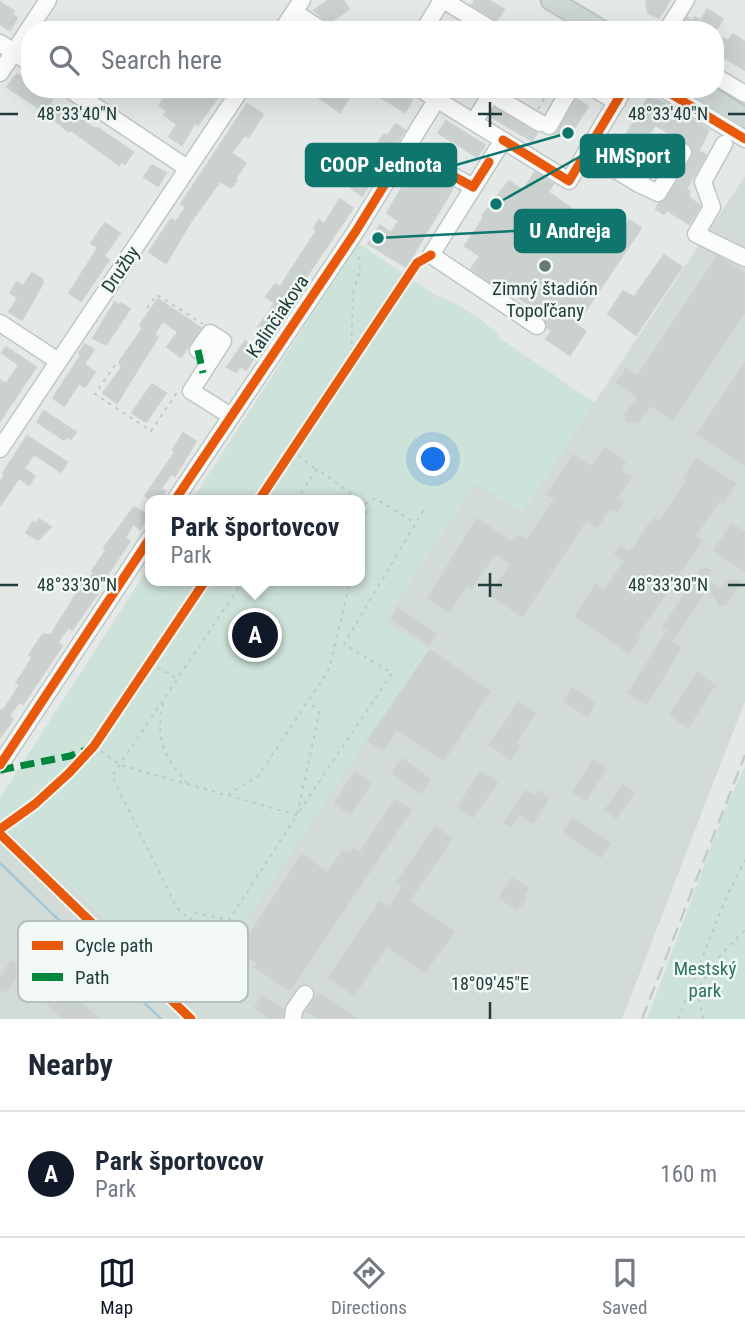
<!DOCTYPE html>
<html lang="en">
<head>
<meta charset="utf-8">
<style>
	:root { --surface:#fff; --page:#f6f6f7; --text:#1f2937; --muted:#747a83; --line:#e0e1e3; --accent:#111827 }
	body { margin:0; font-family:"Roboto Condensed",sans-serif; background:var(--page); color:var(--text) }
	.you { position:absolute; left:434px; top:460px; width:24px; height:24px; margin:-18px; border:5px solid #fff; border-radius:50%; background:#1a73e8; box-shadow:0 0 0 10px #1a73e833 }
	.badge { display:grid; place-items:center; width:46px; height:46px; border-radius:50%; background:var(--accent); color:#fff; font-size:23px; font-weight:700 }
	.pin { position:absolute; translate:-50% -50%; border:4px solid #fff; box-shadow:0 2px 7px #0006 }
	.popup { position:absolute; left:145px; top:495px; width:220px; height:91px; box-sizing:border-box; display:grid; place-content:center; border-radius:14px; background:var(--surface); filter:drop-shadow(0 2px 5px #0005); font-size:23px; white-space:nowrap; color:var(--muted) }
	.popup b { font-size:26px; color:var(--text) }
	.popup::after { content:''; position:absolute; left:50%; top:100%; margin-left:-14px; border:14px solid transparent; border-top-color:var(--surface) }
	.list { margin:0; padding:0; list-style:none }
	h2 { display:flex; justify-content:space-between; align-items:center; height:91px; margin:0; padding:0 28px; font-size:30px }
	h2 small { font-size:23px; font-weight:400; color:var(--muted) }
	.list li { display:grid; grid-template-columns:46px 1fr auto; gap:21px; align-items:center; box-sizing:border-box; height:126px; padding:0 28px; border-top:2px solid var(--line) }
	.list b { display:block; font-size:26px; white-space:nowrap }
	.list p { margin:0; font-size:23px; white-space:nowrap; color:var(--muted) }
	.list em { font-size:23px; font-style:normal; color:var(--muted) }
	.icon { flex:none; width:38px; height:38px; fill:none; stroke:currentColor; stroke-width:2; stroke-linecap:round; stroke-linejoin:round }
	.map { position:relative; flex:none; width:745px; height:1019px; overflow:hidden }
	.search { position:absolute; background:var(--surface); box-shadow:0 7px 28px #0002; left:21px; right:21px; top:21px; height:77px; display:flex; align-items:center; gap:18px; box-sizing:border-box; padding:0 24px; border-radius:28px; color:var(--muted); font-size:26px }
	.sheet { height:217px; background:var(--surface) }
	nav { display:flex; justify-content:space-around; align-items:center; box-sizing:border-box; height:98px; border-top:2px solid var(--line); background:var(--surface); font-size:19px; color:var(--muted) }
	nav a { display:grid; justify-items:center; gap:4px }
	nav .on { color:var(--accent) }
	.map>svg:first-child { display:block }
</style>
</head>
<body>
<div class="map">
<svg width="745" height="1019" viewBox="0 0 745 1019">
	<rect width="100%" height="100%" fill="#e4e9e8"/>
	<!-- built -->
	<path fill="#d2dbd8" d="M745 176V701L622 1019H0V822L368 737 428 649 383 622 476 483 522 512Z"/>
	<!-- green -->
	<path fill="#cde2d8" d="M358 243 438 297C450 297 496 328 501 339L595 403 522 513 476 483 384 621 428 648 193 1000 0 822V798L150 565V581H360V500H192Z
		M745 766V1019H647L726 807Z"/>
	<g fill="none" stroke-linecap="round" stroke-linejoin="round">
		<!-- stream -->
		<path stroke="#a4c7d8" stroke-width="2.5" d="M0 863 161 1019"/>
	</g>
	<!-- building -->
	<path fill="#cbd1cf" stroke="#cdd2d1" stroke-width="2" d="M329 0H343L349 9 329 23 314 10Z
		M475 0H488L504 9 497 20 472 5Z
		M646 0H670L659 18 648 13Z
		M0 2 14 11 12 14 17 18 10 30 0 24Z
		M707 9 723 19 716 30H680L687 17 692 21 695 17 701 21Z
		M715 34 728 41 733 34 745 42V70L715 52Z
		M17 74 29 82 30 89H36L52 99 50 104 63 113 67 107 93 128H98L133 152 125 164 121 162 119 165 71 130 69 132 46 113 7 87Z
		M170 89H176L192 100 200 89H224L198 125 195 123 182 145 169 137 177 124 164 115 167 111 159 106Z
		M324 89H354L340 112 319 98Z
		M367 89H396L412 100 405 112Z
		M650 95 709 130 699 150 655 125 630 166 613 156Z
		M576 99 588 106 568 139 557 133Z
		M247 104 263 114 249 137 245 135 231 153 246 163 235 179 237 180 231 188 220 181 190 223 166 263 149 252 171 219 176 222 186 207 181 204Z
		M495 108 537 133 532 141 490 116Z
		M446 121 485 145 477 157 438 133Z
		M396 124 405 130 362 196 348 186 355 175 357 177 384 134 387 136Z
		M692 147 706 155 686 189 690 191 688 196 700 206 689 224 666 210 664 214 656 209 659 203 667 198 692 157Z
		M152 165 166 173 158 186 144 177Z
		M414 167 453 188 406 267 368 244 380 225 391 233 399 221 387 213Z
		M535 172 553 184 548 192 616 240 629 220 641 228 576 325 586 331 570 355 546 339 552 331 547 327 546 321 548 318 496 282 494 285 471 269 480 256 465 246 484 217 482 216 509 181 523 190Z
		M340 199 353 208 277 320 279 321 272 331 267 328 265 331 258 327 275 303 266 297 275 284 280 287 317 230 314 228 319 220 324 224Z
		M105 223 120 233 104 256 109 260 81 301 69 293 98 248 91 243Z
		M664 255 682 267 636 335 608 314 623 291 634 297Z
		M718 256 745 274V312L672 420 650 405 638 422 626 421 625 415 638 397 617 383 626 369 637 377Z
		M32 273 42 279 43 283 22 320 9 312 18 298 10 293 17 282 23 286Z
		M158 299 201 328 181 357 167 347 178 332 163 321 154 334 158 337 117 403 103 393 122 367 119 362 143 328 140 325Z
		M115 302 119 305 121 303 130 309 106 345 93 338Z
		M245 341 259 350 246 370 240 366 236 372 227 367Z
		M85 344 94 350 84 364 95 372 85 387 79 383 64 406 53 398 81 355 79 353Z
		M6 347 36 367 0 421V380L6 384 19 365 2 353Z
		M745 363V465L698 434Z
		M152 384 166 393 146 422 132 413Z
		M44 411 76 432 71 439 67 437 64 440 37 422Z
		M183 433 196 441 175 476 171 474 161 489 165 491 159 500H152L145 496 175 452 173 450Z
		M27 436 67 462 61 472 34 454 24 469 35 476 29 485 19 478 0 506V483L5 475 3 473Z
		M605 448 625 462 620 470 631 477 616 499 623 503 617 512 610 508 597 527 586 520 522 616 490 595 511 564 495 553 471 588 467 585 449 612 428 598 477 519 513 543 519 535 527 540 555 499 547 494 573 455 592 467Z
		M697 458 735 484 723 503 719 501 695 536 702 540 637 635 640 637 629 653 575 616 596 585 604 591 625 560 615 554 620 546 630 553 653 518 660 522 687 480 684 478Z
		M134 507 147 515 145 521 140 529 133 524 125 538 130 541 106 577 102 574 91 588 98 593 72 630 69 627 62 636 58 643 62 646 23 704 19 702 9 716 13 719 0 738V710L2 712 20 685 16 683 33 657 29 655 43 634 51 635 83 583 95 573 92 571 106 550 104 548Z
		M39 519 51 527 38 540 26 533 33 522 36 524Z
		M732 524 745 532V571L714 550Z
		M703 567 710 571 705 578 722 590 728 581H741L725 605H719L709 585 671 642 681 648 646 704 628 693 668 630 663 627Z
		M398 608 436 634 429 645 391 619Z
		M430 650 490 691 444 760 397 729 383 750 368 741Z
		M698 673 715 685 688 727 670 715Z
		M572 688 595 703 587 716 564 701Z
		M519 702 535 713 515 743 520 746 511 759 490 745Z
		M402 759 430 779 421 793 392 773Z
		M593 760 606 769 586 800 573 792Z
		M355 772 371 783 350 814 335 803Z
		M480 772 497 782 473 817 458 807Z
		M623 785 634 793 616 818 605 810Z
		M526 791 535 796 538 791 549 798 533 823 519 814 511 827 504 823Z
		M395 800 411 810 290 990 255 967 258 963 239 951 302 855 328 873 343 850 350 854 354 849 360 853Z
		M573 819 610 843 601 857 564 832Z
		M435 827 452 838 409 901 454 932 425 972 387 946 354 995 329 978 380 902 389 907 403 886 397 882Z
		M512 878 528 888 523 896 526 898 520 907 518 905 516 909 499 898Z
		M11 961 22 969 6 992 0 989V978Z
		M58 981 98 1019H63L42 998Z
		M319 993 358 1019H319L307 1011Z
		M262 996 283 1010 280 1019H270L255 1007Z"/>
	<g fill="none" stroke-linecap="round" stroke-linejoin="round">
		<defs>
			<path id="minor" d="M443 0 493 30
				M294 12 322 30
				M282 30 302 0
				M424 30 442 0
				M667 30 686 0
				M0 43 30 63
				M0 73 48 0
				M715 76 745 94
				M69 89 187 168
				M420 89 569 181 624 89
				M595 89 617 102
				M663 89 745 139
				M491 94 540 123
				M474 122 494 89
				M549 126 570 89
				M503 140 431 255 537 326
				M724 144 703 182 712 207 696 234 745 258
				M406 150 473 187
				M587 152 637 183 658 193 683 152 661 143 637 183
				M0 323 58 361
				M198 350 210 333 223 341 191 391 231 416
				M0 449 241 89
				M175 500 356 231 443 89
				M0 765 150 538
				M293 1019 294 1010 305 994"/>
			<path id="major" d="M551 0 601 30
				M698 89 745 118"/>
		</defs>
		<!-- minor casing -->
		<use href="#minor" stroke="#c1c6c5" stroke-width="19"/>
		<!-- major casing -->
		<use href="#major" stroke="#bcc5c5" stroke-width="23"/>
		<!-- path -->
		<path stroke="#c1c9c8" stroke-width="2" stroke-dasharray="3.5 5" stroke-linecap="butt" d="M649 28 653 30
			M538 109 550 89
			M147 308 157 295 203 324
			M351 361 353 293 360 271 359 253
			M115 365 95 394 151 431 178 391
			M291 451 316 469
			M296 500 317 469 360 500
			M365 504 375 498 415 523
			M360 539 366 516 365 504 361 501
			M243 581 112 776 177 908 190 920 195 913 229 920 297 815 319 714 318 709 308 702
			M150 663 176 678
			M163 703C156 742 162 753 187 783
			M94 746 120 765 297 815 392 673 344 644 426 506
			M228 795 258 776 325 676 330 666 350 581
			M151 979 160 959 189 921
			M678 1019 726 898 745 860
			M703 1019 698 993 699 987 722 953 745 930"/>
		<!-- minor -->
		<use href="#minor" stroke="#fbfcfc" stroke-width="16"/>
		<!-- major -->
		<use href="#major" stroke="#ced5d5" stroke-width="19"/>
		<!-- rail -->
		<path stroke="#c7caca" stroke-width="2.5" stroke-dasharray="14 7" stroke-linecap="butt" d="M642 1019 745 755"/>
		<!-- quiet -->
		<path stroke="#00873e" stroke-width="7" stroke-dasharray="14 7" stroke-linecap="butt" d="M198 350 203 373
			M0 770 70 756 88 749"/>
		<defs>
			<path id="cycleway" d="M668 89 671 94 745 139
				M503 140 569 181 624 89
				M175 500 356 231 406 150 473 187 489 162
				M259 500 417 263 431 255
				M0 765 150 538
				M0 829 35 804 69 773 94 746 205 581
				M0 834 191 1019"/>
		</defs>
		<!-- cycleway casing -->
		<use href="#cycleway" stroke="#f2f8f6" stroke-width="13"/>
		<!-- cycleway -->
		<use href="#cycleway" stroke="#e8590c" stroke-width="9"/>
	</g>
	<!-- ticks -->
	<path fill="none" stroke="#213d3b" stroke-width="2.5" d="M490 102V127M0 114H18M478 114H502M728 114H745M490 573V597M0 585H18M478 585H502M728 585H745M490 1002V1019"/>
	<!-- markers -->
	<circle fill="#657978" stroke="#f2f8f6" stroke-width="2.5" cx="545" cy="266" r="7"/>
	<g text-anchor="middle" stroke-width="5" stroke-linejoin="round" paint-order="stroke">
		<!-- street labels -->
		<g font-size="19" fill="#213d3b" stroke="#f2f8f6">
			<text transform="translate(120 269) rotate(-56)" y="7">Družby</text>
			<text transform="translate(277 316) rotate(-56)" y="7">Kalinčiakova</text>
		</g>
		<!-- poi labels -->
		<g font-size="19" fill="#213d3b" stroke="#f2f8f6">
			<text x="545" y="295">Zimný štadión<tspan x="545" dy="22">Topoľčany</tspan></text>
		</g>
		<!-- park labels -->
		<g font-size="19" fill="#2b7455" stroke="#f2f8f6">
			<text x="705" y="975">Mestský<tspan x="705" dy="22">park</tspan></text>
		</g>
	</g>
	<!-- legend -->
	<rect x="18" y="921" width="230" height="81" rx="10" fill="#f2f8f6" stroke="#b3c0be" stroke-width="2"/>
	<rect x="32" y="941" width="31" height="9" fill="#e8590c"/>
	<rect x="32" y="973" width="31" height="8" fill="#00873e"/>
	<g font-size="19" fill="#213d3b">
		<text x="75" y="952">Cycle path</text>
		<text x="75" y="984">Path</text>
	</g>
	<g font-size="18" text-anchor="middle" fill="#213d3b" stroke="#f2f8f6" stroke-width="5" stroke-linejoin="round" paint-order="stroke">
		<text x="77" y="120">48°33'40"N</text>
		<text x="668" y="120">48°33'40"N</text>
		<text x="77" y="591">48°33'30"N</text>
		<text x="668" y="591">48°33'30"N</text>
		<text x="490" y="990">18°09'45"E</text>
	</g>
	<!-- callouts -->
	<path fill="none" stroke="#0f766e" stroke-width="2.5" d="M496 204L581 156M568 133L456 165M378 238L515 231"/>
	<g fill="#0f766e" stroke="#f2f8f6" stroke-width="2.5">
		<circle cx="496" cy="204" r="7"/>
		<circle cx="568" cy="133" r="7"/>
		<circle cx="378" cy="238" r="7"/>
	</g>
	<g fill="#0f766e" stroke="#0f766e" stroke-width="2.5">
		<rect x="581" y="135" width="103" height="42" rx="7"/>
		<rect x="306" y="144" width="150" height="42" rx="7"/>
		<rect x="515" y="210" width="110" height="42" rx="7"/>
	</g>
	<g font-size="21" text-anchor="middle" font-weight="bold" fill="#fff">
		<text x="633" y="163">HMSport</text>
		<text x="381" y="172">COOP Jednota</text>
		<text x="570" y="238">U Andreja</text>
	</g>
</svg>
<div class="you"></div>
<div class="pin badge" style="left:255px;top:635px">A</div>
<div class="popup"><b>Park športovcov</b>Park</div>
<div class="search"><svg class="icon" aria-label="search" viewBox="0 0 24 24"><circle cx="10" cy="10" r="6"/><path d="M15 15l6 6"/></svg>Search here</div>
</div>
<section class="sheet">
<h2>Nearby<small></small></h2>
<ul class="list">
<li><span class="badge">A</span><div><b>Park športovcov</b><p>Park</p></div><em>160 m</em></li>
</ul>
</section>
<nav>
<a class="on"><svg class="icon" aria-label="map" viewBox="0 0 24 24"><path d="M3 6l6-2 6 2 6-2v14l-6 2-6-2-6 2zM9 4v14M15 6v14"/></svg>Map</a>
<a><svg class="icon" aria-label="directions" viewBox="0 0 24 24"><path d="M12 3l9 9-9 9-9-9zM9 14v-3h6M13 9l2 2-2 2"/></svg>Directions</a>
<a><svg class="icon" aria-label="saved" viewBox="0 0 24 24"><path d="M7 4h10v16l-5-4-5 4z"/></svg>Saved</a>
</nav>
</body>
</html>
